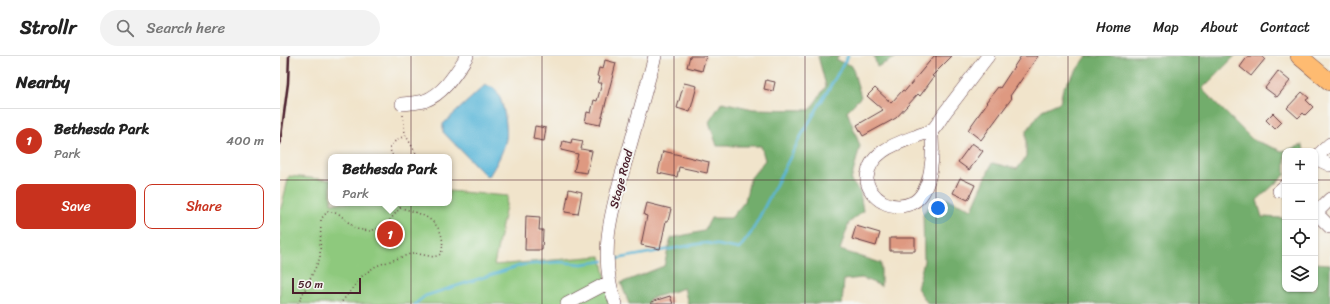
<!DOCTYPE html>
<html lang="en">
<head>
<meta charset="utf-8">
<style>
	:root { --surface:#fff; --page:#f2f2f2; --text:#222; --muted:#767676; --line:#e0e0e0; --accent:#c8321e }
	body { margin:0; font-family:Sriracha,sans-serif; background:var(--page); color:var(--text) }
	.controls { position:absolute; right:12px; bottom:12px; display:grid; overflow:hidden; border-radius:8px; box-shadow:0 1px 3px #0004 }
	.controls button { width:36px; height:36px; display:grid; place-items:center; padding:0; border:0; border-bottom:1px solid var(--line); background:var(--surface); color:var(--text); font:20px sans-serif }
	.scale { position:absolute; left:12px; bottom:10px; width:69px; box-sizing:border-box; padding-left:4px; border:2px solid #4a1f2b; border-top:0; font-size:11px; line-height:14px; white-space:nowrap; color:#4a1f2b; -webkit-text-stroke:3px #f6f6f2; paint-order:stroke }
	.you { position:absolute; left:658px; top:152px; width:14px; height:14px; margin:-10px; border:3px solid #fff; border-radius:50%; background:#1a73e8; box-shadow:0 0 0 6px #1a73e833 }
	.badge { display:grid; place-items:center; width:26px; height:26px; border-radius:50%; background:var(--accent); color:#fff; font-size:13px; font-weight:700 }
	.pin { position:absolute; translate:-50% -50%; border:2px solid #fff; box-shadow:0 1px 4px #0006 }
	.popup { position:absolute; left:48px; top:98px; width:124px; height:52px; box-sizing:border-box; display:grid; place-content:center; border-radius:8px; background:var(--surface); filter:drop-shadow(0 1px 3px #0005); font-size:13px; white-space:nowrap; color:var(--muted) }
	.popup b { font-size:15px; color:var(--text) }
	.popup::after { content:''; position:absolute; left:50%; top:100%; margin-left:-8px; border:8px solid transparent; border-top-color:var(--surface) }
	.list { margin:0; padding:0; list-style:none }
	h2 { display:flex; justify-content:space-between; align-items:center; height:52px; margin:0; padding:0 16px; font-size:17px }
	h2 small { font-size:13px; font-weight:400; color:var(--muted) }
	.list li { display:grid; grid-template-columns:26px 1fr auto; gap:12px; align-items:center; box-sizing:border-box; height:64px; padding:0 16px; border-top:1px solid var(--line) }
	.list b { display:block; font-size:15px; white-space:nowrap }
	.list p { margin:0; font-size:13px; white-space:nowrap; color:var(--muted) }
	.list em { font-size:13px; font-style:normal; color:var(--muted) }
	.actions { display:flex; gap:8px; padding:12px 16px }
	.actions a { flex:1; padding:9px 0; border:1px solid var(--accent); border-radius:8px; text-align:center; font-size:14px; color:var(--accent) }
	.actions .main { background:var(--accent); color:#fff }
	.icon { flex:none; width:22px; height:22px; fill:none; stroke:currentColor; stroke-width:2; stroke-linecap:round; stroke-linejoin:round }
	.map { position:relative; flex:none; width:1050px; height:248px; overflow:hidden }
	header { display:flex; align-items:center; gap:24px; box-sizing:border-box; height:56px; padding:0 20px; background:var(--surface); border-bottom:1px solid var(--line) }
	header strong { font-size:19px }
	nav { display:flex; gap:22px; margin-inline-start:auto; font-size:14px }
	.search { width:280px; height:36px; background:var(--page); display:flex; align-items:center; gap:10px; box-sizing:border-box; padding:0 14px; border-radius:22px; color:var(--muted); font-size:15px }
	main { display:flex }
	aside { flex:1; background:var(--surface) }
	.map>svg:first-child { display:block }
</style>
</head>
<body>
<header>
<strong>Strollr</strong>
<div class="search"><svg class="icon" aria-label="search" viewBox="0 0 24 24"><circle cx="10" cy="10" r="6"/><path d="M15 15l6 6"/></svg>Search here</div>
<nav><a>Home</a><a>Map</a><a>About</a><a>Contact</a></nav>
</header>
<main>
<aside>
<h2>Nearby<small></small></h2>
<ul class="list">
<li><span class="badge">1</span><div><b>Bethesda Park</b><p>Park</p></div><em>400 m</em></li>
</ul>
<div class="actions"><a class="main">Save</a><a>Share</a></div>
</aside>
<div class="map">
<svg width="1050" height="248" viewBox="0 0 1050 248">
	<rect width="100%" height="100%" fill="#f6f6f2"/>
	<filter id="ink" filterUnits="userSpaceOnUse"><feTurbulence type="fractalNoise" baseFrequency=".025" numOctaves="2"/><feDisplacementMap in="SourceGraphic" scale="8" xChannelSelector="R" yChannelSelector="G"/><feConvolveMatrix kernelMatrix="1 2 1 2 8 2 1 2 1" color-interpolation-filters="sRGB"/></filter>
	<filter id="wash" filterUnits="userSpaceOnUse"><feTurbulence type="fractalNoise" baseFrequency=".012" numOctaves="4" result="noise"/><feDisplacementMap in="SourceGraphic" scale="16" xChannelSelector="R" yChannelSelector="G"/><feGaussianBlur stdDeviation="0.9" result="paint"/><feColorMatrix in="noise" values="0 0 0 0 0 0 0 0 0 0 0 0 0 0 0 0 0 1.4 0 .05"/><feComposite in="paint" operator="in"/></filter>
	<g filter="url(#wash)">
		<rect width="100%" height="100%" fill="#f1e4cb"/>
		<!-- green -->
		<path fill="#8ec97d" stroke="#6c7454" d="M9 120 51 124V147H169V135L228 140 214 209 321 200 331 248H0V156Z"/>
		<!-- forest -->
		<path fill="#72ad6c" stroke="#5e664c" d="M538 0H559L556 4 572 10 581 41 567 55 580 90 571 125 580 136 583 155 569 167 560 194 601 207V230L582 222 564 224 562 248H408L404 232 369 243 368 248H349L341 227 384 210 391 182 424 175 431 162H451L465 145 470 123 485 104 481 90H437L429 66 442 46 473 53 530 54 546 30Z
			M594 0H616L615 2 597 11Z
			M807 0H955L922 33 973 84 1002 95 1023 89 1024 95H1005V119L977 144 982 161 1003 162 1005 169V233H1035V207L1050 208V248H648L637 232 644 205 643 157 660 140 692 153 712 107 737 113 746 101V76L762 54 780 46 783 32Z"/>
		<!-- water -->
		<path fill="#5bb7d9" stroke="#526b82" d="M205 29C208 30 212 31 214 32 223 40 228 72 226 83 223 97 216 109 209 120L205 119 163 76V68Z"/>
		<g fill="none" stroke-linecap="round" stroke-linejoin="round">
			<!-- stream -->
			<path stroke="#5bb7d9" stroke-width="2.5" d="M331 204 418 188 427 187 459 193 471 177 520 82 568 0
				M135 248 145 240 242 209 279 206 302 208 324 205"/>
		</g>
		<g id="blocks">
			<!-- building -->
			<path fill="#de9981" d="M410 0H426L422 15 407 11Z
				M654 0H672L652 20 654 21 640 40 638 38 616 62 583 80 577 69 603 54 587 40 595 32 611 47 623 34 625 35Z
				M741 0H758L730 40 732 42 701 84 688 74 707 47 706 46 718 31 720 32Z
				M968 0H981L985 3 971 20 960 11Z
				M325 4 336 7 320 69 305 66 307 56 311 57 314 44 317 45 322 27H318L320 21 317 20 319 12 323 13Z
				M998 15 1010 25 997 41 985 32Z
				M486 24 495 26 493 35 484 33Z
				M404 27 417 30 410 56 397 52Z
				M1022 36 1029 42 1026 44 1033 51 1025 59 1023 57 1018 62 1007 52Z
				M993 57 1002 66 995 73 986 64Z
				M255 70 266 72 264 85 253 83Z
				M292 83 303 85 301 93 312 95 307 117 294 115 298 98 281 94 283 85 291 87Z
				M692 87 703 95 689 114 678 106Z
				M383 95 429 106 427 117 399 111 397 121 378 117Z
				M680 122 695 129 688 144 673 137Z
				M289 133 302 136 298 158 285 156Z
				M367 147 391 153 388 165H386L380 193 361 189 367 160 364 159Z
				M246 160 260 161 259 174H263L262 194H245Z
				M576 170 600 177 596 190 572 183Z
				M610 182H635V195H610Z
				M390 240 393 248H371V246Z"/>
		</g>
	</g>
	<g filter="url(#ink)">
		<use href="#blocks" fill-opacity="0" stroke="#633d43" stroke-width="1"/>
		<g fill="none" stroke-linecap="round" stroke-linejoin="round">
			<defs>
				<path id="minor" d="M122 48C129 47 137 47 144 45 164 38 176 17 187 0
					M651 74C654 94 653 137 632 147 623 151 612 151 603 146 595 142 586 131 587 122 589 96 615 88 637 80 641 78 647 77 651 75 657 71 661 61 666 55 680 37 694 18 708 0
					M1035 102 1050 88
					M1035 102 1050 109
					M999 135 1005 130
					M1035 156 1050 171
					M1036 157 1050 143
					M287 248 329 226
					M336 248C316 197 334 146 348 97 357 64 366 32 375 0"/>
				<path id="major" d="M1019 0 1050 26"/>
			</defs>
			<!-- minor casing -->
			<use href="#minor" stroke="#633d43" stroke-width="14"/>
			<!-- major casing -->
			<use href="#major" stroke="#633d43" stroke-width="18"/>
			<!-- path -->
			<path stroke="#633d43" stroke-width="1.5" stroke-dasharray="1 3" stroke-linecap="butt" d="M123 59 125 78 138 101
				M116 101 111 98 110 90 114 86 126 79
				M120 152 121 147
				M18 248 40 202 41 163 48 155 59 158 76 173 90 175 105 170 120 152C145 157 169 169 161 198L154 201 133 197 96 210 83 219 60 248"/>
			<!-- minor -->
			<use href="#minor" stroke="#fff" stroke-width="13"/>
			<!-- major -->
			<use href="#major" stroke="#febb71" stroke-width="17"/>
			<!-- rail -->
			<path stroke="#4a1f2b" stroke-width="2.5" d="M0 88 8 27 9 0"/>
		</g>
	</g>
	<!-- grid -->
	<path fill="none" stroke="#4a1f2b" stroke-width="1" stroke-opacity="0.55" d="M131 0V248M262 0V248M394 0V248M525 0V248M656 0V248M788 0V248M919 0V248M0 124H1005M1035 124H1050"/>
	<g text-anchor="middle" stroke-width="4" stroke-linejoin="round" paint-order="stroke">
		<!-- street labels -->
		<g font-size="12" fill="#4a1f2b" stroke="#f6f6f2">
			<text transform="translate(341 123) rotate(-75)" y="4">Stage Road</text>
		</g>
	</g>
</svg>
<div class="controls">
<button>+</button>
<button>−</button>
<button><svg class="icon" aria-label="locate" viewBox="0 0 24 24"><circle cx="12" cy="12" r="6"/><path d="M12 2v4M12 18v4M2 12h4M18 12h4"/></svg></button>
<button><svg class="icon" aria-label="layers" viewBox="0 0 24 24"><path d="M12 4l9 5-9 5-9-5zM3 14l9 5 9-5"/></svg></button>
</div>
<div class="scale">50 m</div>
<div class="you"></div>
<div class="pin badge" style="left:110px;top:178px">1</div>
<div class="popup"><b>Bethesda Park</b>Park</div>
</div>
</main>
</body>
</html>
